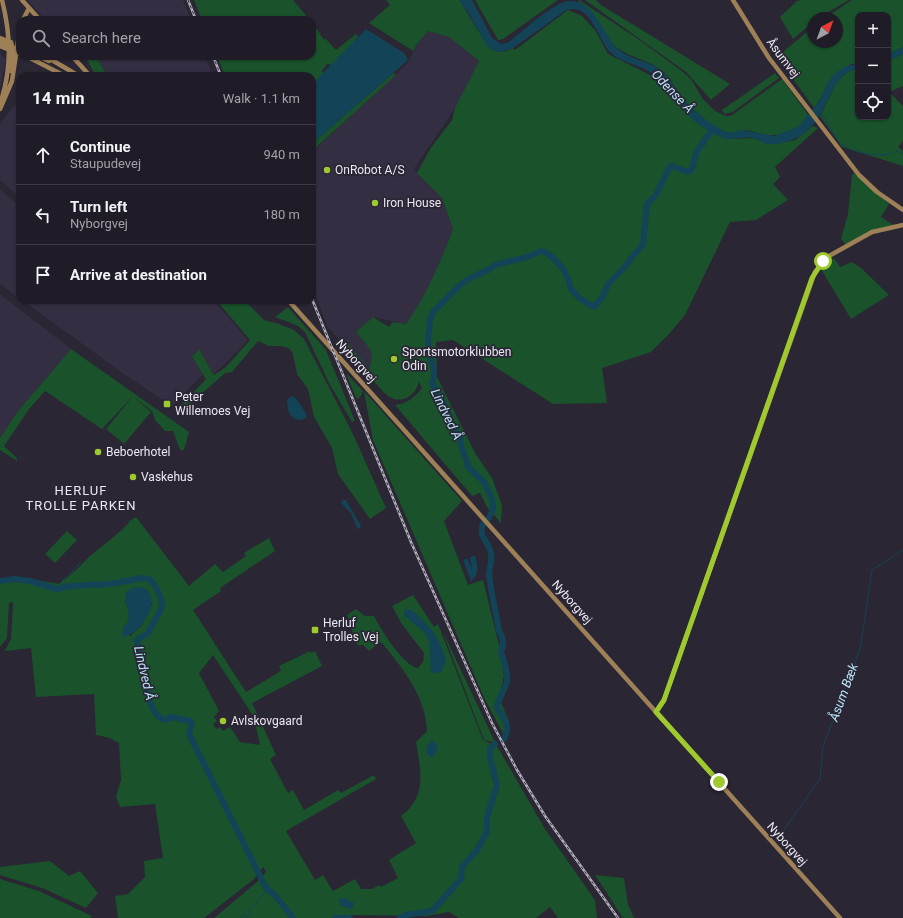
<!DOCTYPE html>
<html lang="en">
<head>
<meta charset="utf-8">
<style>
	:root { --surface:#201c27; --page:#2d2933; --text:#f1f3f6; --muted:#a2a1a7; --line:#3d3a44 }
	body { margin:0; font-family:Roboto,sans-serif; background:var(--page); color:var(--text) }
	.controls { position:absolute; right:12px; top:12px; display:grid; overflow:hidden; border-radius:8px; box-shadow:0 1px 3px #0004 }
	.controls button { width:36px; height:36px; display:grid; place-items:center; padding:0; border:0; border-bottom:1px solid var(--line); background:var(--surface); color:var(--text); font:20px sans-serif }
	.compass { position:absolute; left:807px; top:12px; width:36px; height:36px; border-radius:50%; background:var(--surface); box-shadow:0 1px 3px #0004; rotate:41deg }
	.stop { position:absolute; width:12px; height:12px; margin:-9px; border:3px solid #9eca2e; border-radius:50%; background:#fff }
	.stop.end { background:#9eca2e; border-color:#fff; box-shadow:0 1px 4px #0008 }
	.list { margin:0; padding:0; list-style:none }
	h2 { display:flex; justify-content:space-between; align-items:center; height:52px; margin:0; padding:0 16px; font-size:17px }
	h2 small { font-size:13px; font-weight:400; color:var(--muted) }
	.list li { display:grid; grid-template-columns:26px 1fr auto; gap:12px; align-items:center; box-sizing:border-box; height:60px; padding:0 16px; border-top:1px solid var(--line) }
	.list b { display:block; font-size:15px; white-space:nowrap }
	.list p { margin:0; font-size:13px; white-space:nowrap; color:var(--muted) }
	.list em { font-size:13px; font-style:normal; color:var(--muted) }
	.icon { flex:none; width:22px; height:22px; fill:none; stroke:currentColor; stroke-width:2; stroke-linecap:round; stroke-linejoin:round }
	.map { position:relative; flex:none; width:903px; height:918px; overflow:hidden }
	.search { position:absolute; background:var(--surface); box-shadow:0 1px 3px #0004; left:16px; top:16px; width:300px; height:44px; display:flex; align-items:center; gap:10px; box-sizing:border-box; padding:0 14px; border-radius:12px; color:var(--muted); font-size:15px }
	.panel { position:absolute; background:var(--surface); box-shadow:0 1px 3px #0004; left:16px; top:72px; width:300px; height:232px; border-radius:12px }
	.map>svg:first-child { display:block }
</style>
</head>
<body>
<div class="map">
<svg width="903" height="918" viewBox="0 0 903 918">
	<rect width="100%" height="100%" fill="#2a2634"/>
	<!-- built -->
	<path fill="#342e42" d="M27 0H183L191 20H46Z
		M428 31 449 37 479 61 455 108 414 169 442 198 453 229 436 272 420 305 406 324 373 317 357 332 370 349 373 357 368 374 327 326 312 285V152L407 64 417 44Z
		M0 54 6 59 0 89Z
		M96 56H205L213 76H107Z
		M20 98V198L0 180V124Z
		M0 189 20 207V299L0 284Z
		M0 294 71 349 18 411 0 438Z
		M22 300H213L248 340 214 374 199 349 192 357 203 374 172 406 121 372Z"/>
	<!-- green -->
	<path fill="#19522b" fill-rule="evenodd" d="M194 0H293L310 20H202Z
		M386 0H459C467 10 486 48 495 51 502 53 507 51 513 48L515 50 568 10 582 16 595 30 608 54 652 76 683 110 711 132 733 139 753 138 768 144H773L795 140 813 126 818 128 775 167 780 177 773 184 788 200 756 220 730 222 685 315 669 334 651 352 602 368 607 403 553 404 453 340 436 342 437 377 475 453 492 478 502 505 501 523 487 507 480 493 472 496 395 405C407 404 415 397 422 388L419 382C417 388 414 394 408 397 390 407 379 386 368 374 375 349 372 352 356 332L373 317 389 327 393 322 406 324C427 294 440 263 453 229L442 198 417 173 430 149 452 120 455 108 479 61 449 37 428 31 417 44 413 51 369 23 390 5Z
		M475 0H558L503 39 498 40Z
		M579 0 641 41 683 72 691 79 703 99 715 111 726 116H731L782 79 809 116C793 136 774 139 752 131 742 128 737 135 729 133 714 130 688 106 679 94 674 86 670 76 661 70 646 58 626 58 612 43 598 27 598 12 578 2Z
		M585 0H596L601 5 730 84 711 100 686 72Z
		M802 0H849L818 18H813V22L793 39 780 17 797 1Z
		M852 0H903V47L888 54V15H858V64H851L823 95 814 108 777 57 813 27V42H837V18H825Z
		M312 22 324 40 325 38 336 50 356 34 358 36 336 66 327 64 322 71 326 78 312 101V76H225L217 56H312Z
		M903 54V86L889 92 903 106V141L898 147 903 151V166L842 147 820 116C830 100 835 71 858 69V117H888V61Z
		M85 56H96L107 76H96Z
		M393 73 396 75 312 151V144Z
		M775 73 779 78 733 112 724 114 722 110Z
		M854 173 889 204 881 217 893 225 876 229 846 245 841 239 848 214 852 175Z
		M834 258 840 267 852 262 861 268 889 295 851 319 822 271Z
		M216 300H244L264 320 279 324 294 330 304 339 352 432 386 508 370 519 338 474 332 448 314 417 308 389 297 374 293 354 290 349 282 346H269L258 341 232 372 225 373 180 413 177 410 206 379 192 357 199 349 214 375 226 367 250 340Z
		M288 307 326 350 355 421 352 422 330 385 305 332 298 326 275 317Z
		M345 340 366 365 364 370 352 363 335 343 337 341 341 342Z
		M71 349 189 432 184 450H180L173 431H165L155 420 152 411 134 397 151 412 124 444 106 429 133 396 102 429 45 391 29 409 4 446 17 458V461L0 450V438L18 411Z
		M346 373 363 391 359 399 356 398Z
		M364 391 462 501 444 521 468 585 483 580 499 645H500L504 676 499 698 509 721 505 737 485 700 373 440Z
		M136 517 189 586 215 564 223 572 246 556 244 553 269 538 275 551 220 588 221 591 193 610 246 692 281 671 279 666 310 651 311 653 315 651 322 666 252 703 276 755 270 759 288 793 293 790 304 810 338 790 341 793 374 775 376 779 286 831 315 880 323 875 333 891 355 879 361 889H372L379 885 381 887 398 878 389 860 416 843 401 816C427 797 421 771 416 742L427 731C426 697 402 667 381 642L369 651 363 645H357L347 615 356 609 365 616H374C381 629 403 666 418 668L423 662 424 653 401 623 392 606 413 595 434 627 438 624 483 740 497 746 545 829 595 900 597 918H558L550 907 536 918H459L449 912 427 916 349 915 348 918H214L257 882 266 872 263 867 254 879 204 918H118L115 896 128 894 145 877 144 861 163 858 155 804 120 807 116 797 121 780 119 743 110 738 96 735 94 694 36 697 31 648 5 651 11 639 13 602 9 603 7 638 0 647V582H11L19 577 59 584C71 575 80 566 90 556 103 545 117 535 129 523L128 522ZM125 601 153 602 141 626 130 636 124 625H127C130 616 129 610 125 601ZM213 655 254 717 260 745 240 742 230 727 223 731 220 727 216 729 213 724 217 721 214 717 219 711 199 673Z
		M67 531 77 540 55 563 45 554Z
		M442 630 495 742 484 740Z
		M50 861 69 876 80 871 98 893 86 908 42 888 0 875V867Z
		M595 875 624 878 628 904 634 918H623Z
		M0 879 39 891 92 916 90 918H0Z"/>
	<!-- water -->
	<path fill="#134357" d="M459 0H472L492 38 501 44 509 42C523 31 555 0 571 1 595 1 603 35 618 49 630 60 648 60 661 70 670 77 674 87 681 96 693 111 711 126 729 133L743 130 774 136 798 127 820 100 827 84 833 75 846 66 858 64V69C825 72 831 130 788 141 782 143 774 145 767 144 762 143 758 139 753 138 742 136 731 142 721 137 705 131 688 117 678 104 670 94 664 81 653 74 640 64 622 64 610 52 598 40 590 0 565 11L513 48 501 52 495 51 487 46 468 12Z
		M366 29 404 53 408 60 312 144V88L318 78Z
		M903 47V54L888 61V54Z
		M291 396 296 398 306 414 307 416 303 420C289 420 288 412 287 400Z
		M343 500H346L361 526 359 529 357 528 351 513 341 503Z
		M472 556H475C478 566 480 574 471 581L463 560 467 558 472 569 470 558Z
		M141 587C167 595 140 637 122 637L124 625H127C132 610 123 604 126 592L133 588Z
		M410 609C426 621 442 640 446 661L441 672 437 673 431 672 429 642 426 634 404 615 405 610Z
		M432 740 438 746 434 756 431 757 426 753 427 747Z
		M343 898 354 903V906L350 909 340 905 339 899Z"/>
	<g fill="none" stroke-linecap="round" stroke-linejoin="round">
		<!-- stream -->
		<path stroke="#134357" stroke-width="1" d="M822 114C828 123 834 138 843 145 854 153 885 159 896 151L903 153
			M62 581 81 562
			M778 838 820 779 823 746 854 667 861 644 872 570 903 550
			M241 918 243 915 247 917 250 914 249 909C257 904 260 895 268 891"/>
		<!-- river -->
		<path stroke="#134357" stroke-width="6" d="M489 518 493 509 492 499 484 482 469 468 461 446 460 437 453 428 449 413 432 383 434 378V369L429 353 428 339 430 320 433 312 459 286 468 279 488 270 495 265 527 257 541 251C551 253 565 269 568 279 570 283 569 287 572 290 577 298 586 302 594 307L603 296 608 284 623 269 643 244 647 204 656 195 669 168 671 166 688 172 692 169 696 153 713 128
			M483 524C478 538 489 541 491 553 493 561 489 567 489 574 491 593 496 612 499 631 504 639 504 644 501 653 504 660 508 673 507 681 505 690 498 698 497 708 505 719 511 726 504 739
			M0 581 14 579 30 581 57 589 70 586 110 584 142 578 149 579 154 584 161 598 162 607 148 633 137 640V643C139 651 142 659 144 668 148 683 146 714 165 720L172 717 190 721 192 724 189 734 266 888 274 894 293 918
			M335 918H350
			M400 918 406 915 432 911 461 879 462 867 477 850 487 831V817L497 785 490 758V748L495 744"/>
		<!-- secondary -->
		<path stroke="#9e8056" stroke-width="4.5" d="M22 0 40 20
			M733 0 769 58 859 175 877 192 903 210
			M23 20 29 8
			M0 38 11 42
			M0 42 12 46
			M11 43 13 48 11 71
			M0 46 20 54
			M26 56 65 76
			M38 56 49 61
			M45 56 79 76
			M72 56 90 76
			M0 104C12 69 11 36 2 0
			M0 109 12 81 20 28
			M288 300 840 918
			M656 712 664 700 815 272 829 256 872 232 903 225"/>
		<defs>
			<path id="rail" d="M188 0 196 20
				M213 56 221 76
				M312 299 411 542 492 723 517 770 545 816 618 918"/>
		</defs>
		<!-- rail casing -->
		<use href="#rail" stroke="#b1afba" stroke-width="2.5"/>
		<!-- rail -->
		<use href="#rail" stroke="#2a2634" stroke-width="1" stroke-dasharray="3" stroke-linecap="butt"/>
	</g>
	<g fill="none" stroke-linecap="round" stroke-linejoin="round">
		<!-- route -->
		<path stroke="#9eca2e" stroke-width="5" d="M719 782 656 712 664 700 812 278 823 261"/>
	</g>
	<!-- markers -->
	<g fill="#9eca2e" stroke="#2a2634" stroke-width="1.5">
		<circle cx="327" cy="170" r="4"/>
		<circle cx="375" cy="203" r="4"/>
		<circle cx="394" cy="359" r="4"/>
		<rect x="163" y="400" width="8" height="8" rx="2"/>
		<circle cx="98" cy="452" r="4"/>
		<circle cx="133" cy="477" r="4"/>
		<rect x="311" y="626" width="8" height="8" rx="2"/>
		<circle cx="223" cy="721" r="4"/>
	</g>
	<g text-anchor="middle" stroke-width="3.5" stroke-linejoin="round" paint-order="stroke">
		<!-- street labels -->
		<g font-size="12" fill="#eae8f2" stroke="#2a2634">
			<text transform="translate(783 58) rotate(53)" y="4">Åsumvej</text>
			<text transform="translate(356 361) rotate(48)" y="4">Nyborgvej</text>
			<text transform="translate(572 602) rotate(48)" y="4">Nyborgvej</text>
			<text transform="translate(787 844) rotate(48)" y="4">Nyborgvej</text>
		</g>
		<!-- poi labels -->
		<g font-size="12" fill="#eae8f2" stroke="#2a2634" text-anchor="start">
			<text x="335" y="174">OnRobot A/S</text>
			<text x="383" y="207">Iron House</text>
			<text x="402" y="356">Sportsmotorklubben<tspan x="402" dy="14">Odin</tspan></text>
			<text x="175" y="401">Peter<tspan x="175" dy="14">Willemoes Vej</tspan></text>
			<text x="106" y="456">Beboerhotel</text>
			<text x="141" y="481">Vaskehus</text>
			<text x="323" y="627">Herluf<tspan x="323" dy="14">Trolles Vej</tspan></text>
			<text x="231" y="725">Avlskovgaard</text>
		</g>
		<!-- water labels -->
		<g font-size="13" font-style="italic" fill="#b7e1f6" stroke="#2a2634">
			<text transform="translate(673 91) rotate(46)" y="5">Odense Å</text>
			<text transform="translate(447 414) rotate(64)" y="5">Lindved Å</text>
			<text transform="translate(145 673) rotate(77)" y="5">Lindved Å</text>
			<text transform="translate(843 692) rotate(-70)" y="5">Åsum Bæk</text>
		</g>
		<!-- neighbourhood labels -->
		<g font-size="13" letter-spacing="1" fill="#eae8f2" stroke="#2a2634">
			<text x="81" y="495">HERLUF<tspan x="81" dy="15">TROLLE PARKEN</tspan></text>
		</g>
	</g>
</svg>
<div class="controls">
<button>+</button>
<button>−</button>
<button><svg class="icon" aria-label="locate" viewBox="0 0 24 24"><circle cx="12" cy="12" r="6"/><path d="M12 2v4M12 18v4M2 12h4M18 12h4"/></svg></button>
</div>
<svg class="compass" viewBox="-18 -18 36 36"><path d="M0-13l5 13h-10z" fill="#e53935"/><path d="M0 13l5-13h-10z" fill="#a2a1a7"/></svg>
<div class="stop" style="left:823px;top:261px"></div>
<div class="stop end" style="left:719px;top:782px"></div>
<div class="search"><svg class="icon" aria-label="search" viewBox="0 0 24 24"><circle cx="10" cy="10" r="6"/><path d="M15 15l6 6"/></svg>Search here</div>
<section class="panel">
<h2>14 min<small>Walk · 1.1 km</small></h2>
<ul class="list">
<li><svg class="icon" aria-label="ahead" viewBox="0 0 24 24"><path d="M12 20V5M6 11l6-6 6 6"/></svg><div><b>Continue</b><p>Staupudevej</p></div><em>940 m</em></li>
<li><svg class="icon" aria-label="left" viewBox="0 0 24 24"><path d="M17 20v-9H6M10 6l-5 5 5 5"/></svg><div><b>Turn left</b><p>Nyborgvej</p></div><em>180 m</em></li>
<li><svg class="icon" aria-label="arrive" viewBox="0 0 24 24"><path d="M6 21V4h12l-3 4 3 4H6"/></svg><div><b>Arrive at destination</b></div></li>
</ul>
</section>
</div>
</body>
</html>
